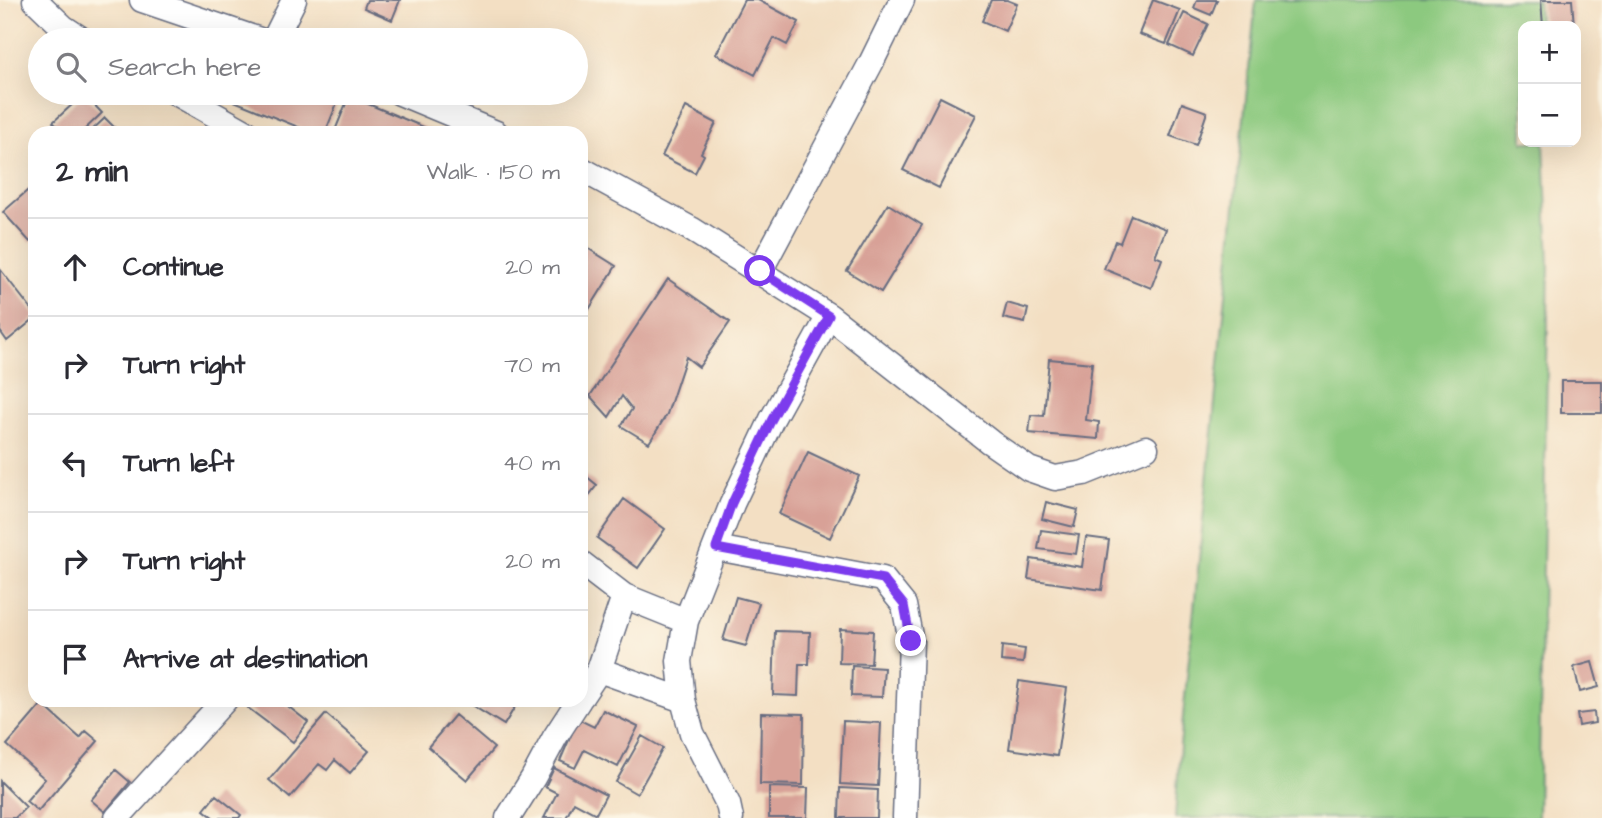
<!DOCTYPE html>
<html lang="en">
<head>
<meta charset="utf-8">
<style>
	:root { --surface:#fff; --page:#f7f7f7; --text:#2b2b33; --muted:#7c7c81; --line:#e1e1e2 }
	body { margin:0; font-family:"Architects Daughter",sans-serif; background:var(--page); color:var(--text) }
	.controls { position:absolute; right:21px; top:21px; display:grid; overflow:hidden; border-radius:14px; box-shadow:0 7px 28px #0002 }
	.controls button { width:63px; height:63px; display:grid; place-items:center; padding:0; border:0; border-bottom:2px solid var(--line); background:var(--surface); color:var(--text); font:35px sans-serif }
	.stop { position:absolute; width:21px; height:21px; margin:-16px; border:5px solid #7c3aed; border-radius:50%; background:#fff }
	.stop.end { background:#7c3aed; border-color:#fff; box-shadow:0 2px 7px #0008 }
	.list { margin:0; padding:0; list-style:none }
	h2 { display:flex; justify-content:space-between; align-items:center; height:91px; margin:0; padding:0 28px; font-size:30px }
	h2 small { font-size:23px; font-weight:400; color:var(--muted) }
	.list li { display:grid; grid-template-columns:46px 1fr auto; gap:21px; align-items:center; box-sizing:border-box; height:98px; padding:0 28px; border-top:2px solid var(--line) }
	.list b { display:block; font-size:26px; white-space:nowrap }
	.list em { font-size:23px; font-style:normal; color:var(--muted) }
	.icon { flex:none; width:38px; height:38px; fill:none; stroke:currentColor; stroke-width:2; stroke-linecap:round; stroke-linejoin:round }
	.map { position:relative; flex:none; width:1602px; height:818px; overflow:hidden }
	.search { position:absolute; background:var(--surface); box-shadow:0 7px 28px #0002; left:28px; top:28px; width:560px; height:77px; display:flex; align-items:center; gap:18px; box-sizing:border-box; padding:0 24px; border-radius:38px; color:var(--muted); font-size:26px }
	.panel { position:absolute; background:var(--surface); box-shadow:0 7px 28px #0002; left:28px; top:126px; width:560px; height:581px; border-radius:21px }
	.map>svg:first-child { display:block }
</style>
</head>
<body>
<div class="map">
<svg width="1602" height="818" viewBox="0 0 1602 818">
	<rect width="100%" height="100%" fill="#fcf5e5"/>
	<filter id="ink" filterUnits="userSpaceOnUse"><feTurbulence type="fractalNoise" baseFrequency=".0143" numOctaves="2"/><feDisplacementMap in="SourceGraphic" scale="14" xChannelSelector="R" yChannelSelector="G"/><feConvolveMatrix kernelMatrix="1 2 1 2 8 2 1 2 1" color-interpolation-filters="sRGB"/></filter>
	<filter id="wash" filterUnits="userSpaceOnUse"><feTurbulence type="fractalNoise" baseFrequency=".00686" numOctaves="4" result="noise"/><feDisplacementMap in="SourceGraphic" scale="28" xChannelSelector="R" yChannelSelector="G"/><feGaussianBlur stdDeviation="1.57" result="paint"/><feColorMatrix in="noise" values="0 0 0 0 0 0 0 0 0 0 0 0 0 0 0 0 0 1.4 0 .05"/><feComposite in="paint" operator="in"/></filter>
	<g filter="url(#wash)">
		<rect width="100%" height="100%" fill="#f3dfc3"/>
		<!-- green -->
		<path fill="#8cc97f" stroke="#547c6e" stroke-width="2" d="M1256 0H1538L1539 26H1523V142H1544L1549 265 1538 818H1175L1180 746Z"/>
		<g id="blocks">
			<!-- building -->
			<path fill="#d8a197" d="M367 0H400L392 20 364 8Z
				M744 0H758L799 22 787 45 774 38 755 75 716 54Z
				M991 0H1007L1017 4 1005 31 982 21Z
				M1153 0 1180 10 1166 44 1139 34Z
				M1197 0H1217L1211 15 1194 8Z
				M1541 0H1572L1574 26H1543Z
				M1184 13 1208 24 1193 56 1169 45Z
				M237 93H327L339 98 325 133H313L234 101Z
				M84 94 102 113 81 133H63L53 122Z
				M349 96 438 133H334Z
				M940 97 976 115 939 188 903 170Z
				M1182 103 1207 112 1196 145 1170 136Z
				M686 107 716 123 701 153 704 155 695 173 662 156Z
				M105 118 120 133H89Z
				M35 184V238L30 242 3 212Z
				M888 204 922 225 881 292 847 271Z
				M1131 215 1166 229 1155 256 1162 259 1151 288 1104 269 1115 241 1120 243Z
				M581 244 616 266 588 311 581 307Z
				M0 269 35 314V318L7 341 0 331Z
				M668 279 730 322 699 367 686 357 667 414 649 443 621 426 632 409 622 396 609 417 590 396Z
				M1007 303 1028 309 1025 323 1003 318Z
				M1049 359 1092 363 1086 420 1099 422 1098 439 1029 433 1031 415 1044 416Z
				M1561 381H1602V413H1561Z
				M808 452 859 476 830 538 779 514Z
				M581 472 597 485 581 506Z
				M624 499 665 529 638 568 597 538Z
				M1046 502 1078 510 1074 527 1042 519Z
				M1041 530 1079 535 1076 554 1038 549Z
				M1086 537 1109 540 1102 590 1028 579 1031 559 1082 567Z
				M736 597 759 603 746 646 723 640Z
				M840 629 873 631 871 664 839 663Z
				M775 631 810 632 809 664H799L798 696 773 695Z
				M1002 646 1025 649 1023 663 1001 661Z
				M1592 662 1599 687 1580 692 1574 667Z
				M852 666 884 668 882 697 851 696Z
				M1019 681 1067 688 1057 756 1009 749Z
				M242 700H280L308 722 293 742 240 702Z
				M470 700H519L504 725 468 703Z
				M42 704 80 738 86 731 98 741 38 811 26 801 45 779 7 745Z
				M603 710 638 727 618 767 584 750 575 768 560 761 578 719 594 727Z
				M1594 712 1595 723 1579 726 1577 714Z
				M761 713 804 714 803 785 760 784Z
				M326 714 369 751 350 773 335 760 327 770 319 764 290 798 269 780Z
				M455 715 494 748 467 780 428 747Z
				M843 721 881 723 878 786 840 784Z
				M642 736 663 748 637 794 616 782Z
				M554 768 606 795 596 814 574 802 566 818H544L557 793 545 787Z
				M116 770 130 782 105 812 91 800Z
				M0 781 26 807 15 818H0Z
				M769 787 808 788 807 818H769Z
				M840 788 878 790 877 818H839Z
				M216 795 241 815 239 818H214L204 810Z"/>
		</g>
	</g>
	<g filter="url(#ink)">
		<use href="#blocks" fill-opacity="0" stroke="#676d81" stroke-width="2"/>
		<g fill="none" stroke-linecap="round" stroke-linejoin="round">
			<defs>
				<path id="minor" d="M35 0 63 27 83 40
					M142 0 260 40
					M274 40 294 0
					M176 93 247 133
					M400 93 496 133
					M581 169 691 229 829 316 990 442 1029 469 1055 478 1084 473 1146 448
					M760 271 871 63 902 0
					M716 548 883 579 904 605 911 641 905 818
					M581 563 624 596 686 621
					M599 670 683 700
					M581 697 599 670 624 596
					M117 818 225 700
					M508 818 533 778 555 737 579 700
					M731 818 728 804 692 733 683 700 679 661 686 621 732 504 772 419 829 316"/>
			</defs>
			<!-- minor casing -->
			<use href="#minor" stroke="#676d81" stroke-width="27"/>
			<!-- minor -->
			<use href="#minor" stroke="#fff" stroke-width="24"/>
		</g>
	</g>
	<g fill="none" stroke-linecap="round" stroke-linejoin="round" filter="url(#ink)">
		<!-- route -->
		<path stroke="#7c3aed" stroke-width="9" d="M760 271 829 316 772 419 732 503 716 548 883 579 904 605 911 641"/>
	</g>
</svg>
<div class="controls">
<button>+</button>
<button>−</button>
</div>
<div class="stop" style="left:760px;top:271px"></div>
<div class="stop end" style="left:911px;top:641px"></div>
<div class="search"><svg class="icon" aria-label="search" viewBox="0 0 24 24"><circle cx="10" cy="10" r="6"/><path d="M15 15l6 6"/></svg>Search here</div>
<section class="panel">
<h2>2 min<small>Walk · 150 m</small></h2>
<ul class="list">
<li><svg class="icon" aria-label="ahead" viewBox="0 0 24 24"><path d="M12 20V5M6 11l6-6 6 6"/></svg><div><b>Continue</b></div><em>20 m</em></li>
<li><svg class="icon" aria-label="right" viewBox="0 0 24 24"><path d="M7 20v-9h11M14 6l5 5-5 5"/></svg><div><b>Turn right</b></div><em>70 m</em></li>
<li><svg class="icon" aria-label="left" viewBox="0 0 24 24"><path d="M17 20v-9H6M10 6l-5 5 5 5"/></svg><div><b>Turn left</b></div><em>40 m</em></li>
<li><svg class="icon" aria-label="right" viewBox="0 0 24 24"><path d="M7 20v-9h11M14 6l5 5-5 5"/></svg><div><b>Turn right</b></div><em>20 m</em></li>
<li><svg class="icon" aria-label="arrive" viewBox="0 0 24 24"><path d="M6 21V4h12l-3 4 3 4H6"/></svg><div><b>Arrive at destination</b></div></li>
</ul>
</section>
</div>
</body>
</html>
